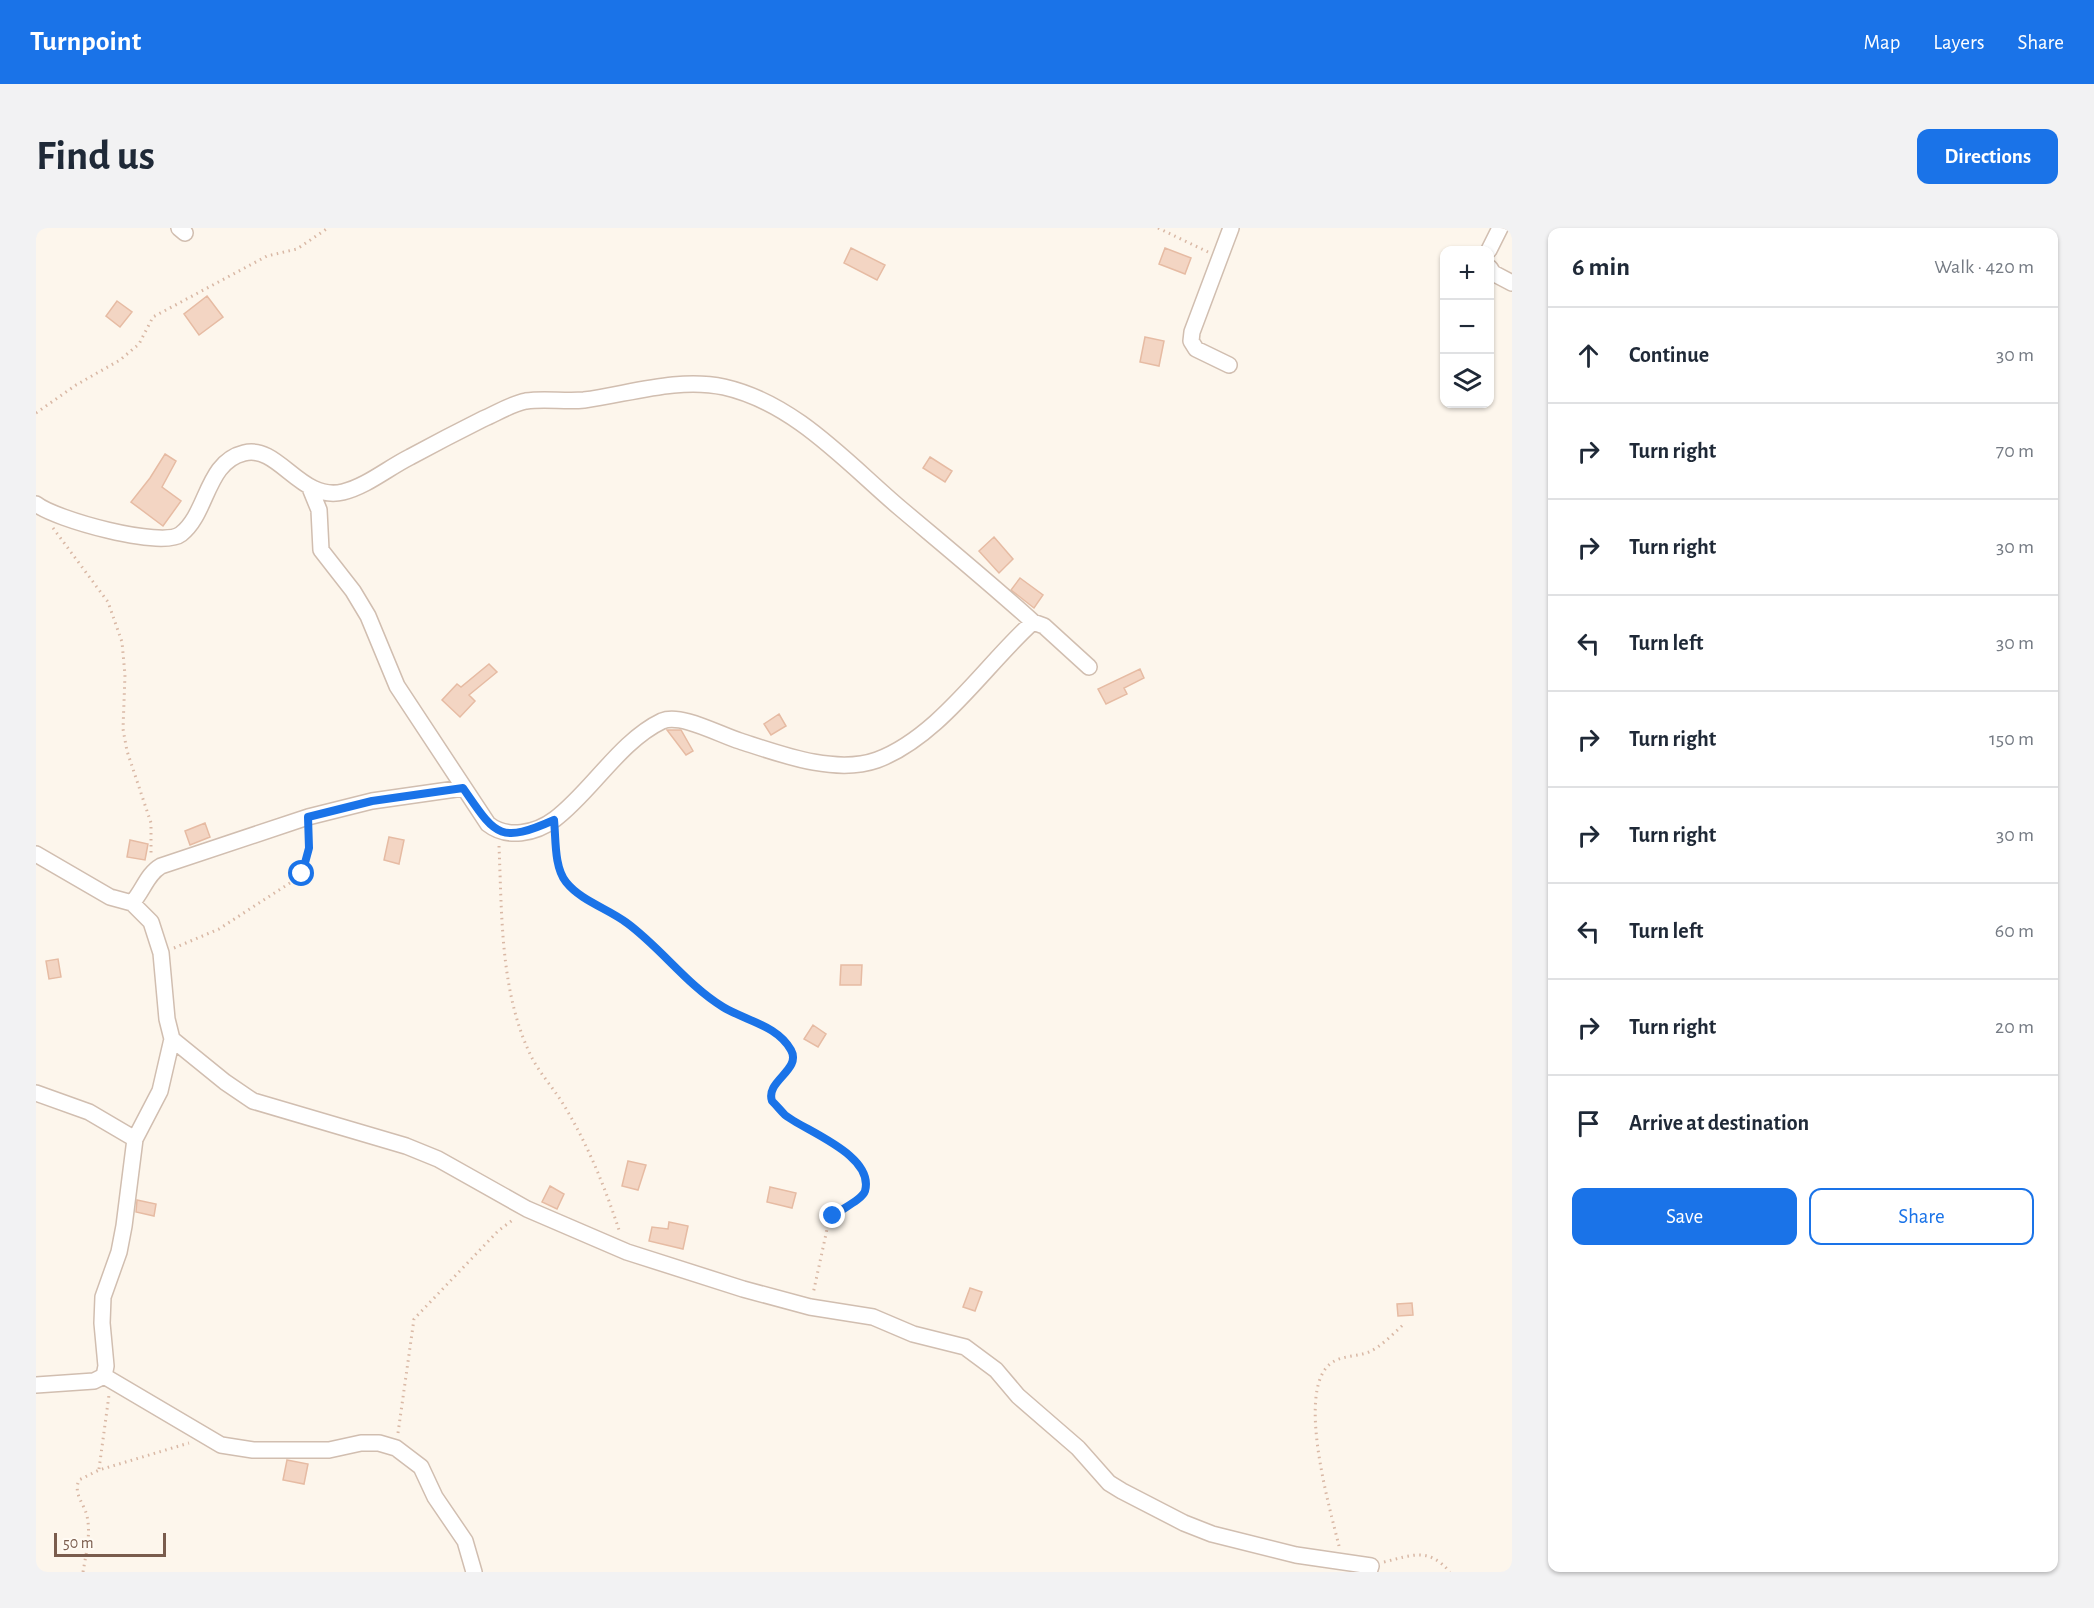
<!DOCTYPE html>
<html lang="en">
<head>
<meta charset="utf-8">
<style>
	:root { --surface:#fff; --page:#f2f2f3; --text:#1f2937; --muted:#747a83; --line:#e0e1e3; --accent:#1a73e8 }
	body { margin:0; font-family:"Alegreya Sans",sans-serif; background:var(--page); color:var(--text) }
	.controls { position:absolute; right:18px; top:18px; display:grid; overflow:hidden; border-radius:12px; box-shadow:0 2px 4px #0004 }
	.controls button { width:54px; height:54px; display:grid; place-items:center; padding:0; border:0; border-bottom:2px solid var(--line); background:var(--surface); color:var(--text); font:30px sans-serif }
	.scale { position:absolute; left:18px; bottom:15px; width:112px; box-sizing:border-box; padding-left:6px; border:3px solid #7a5c4d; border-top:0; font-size:16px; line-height:21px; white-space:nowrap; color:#7a5c4d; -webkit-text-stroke:4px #fffaf3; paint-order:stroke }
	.stop { position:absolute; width:18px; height:18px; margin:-14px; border:4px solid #1a73e8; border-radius:50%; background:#fff }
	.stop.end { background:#1a73e8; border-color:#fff; box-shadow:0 2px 6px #0008 }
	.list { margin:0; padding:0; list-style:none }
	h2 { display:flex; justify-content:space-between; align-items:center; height:78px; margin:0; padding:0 24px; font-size:26px }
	h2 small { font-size:20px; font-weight:400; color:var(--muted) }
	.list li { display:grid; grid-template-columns:39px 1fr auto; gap:18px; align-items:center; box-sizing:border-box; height:96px; padding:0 24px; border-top:2px solid var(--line) }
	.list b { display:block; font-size:22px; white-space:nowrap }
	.list em { font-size:20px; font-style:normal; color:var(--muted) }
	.actions { display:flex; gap:12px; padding:18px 24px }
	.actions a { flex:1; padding:14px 0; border:2px solid var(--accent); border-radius:12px; text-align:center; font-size:21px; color:var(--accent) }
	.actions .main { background:var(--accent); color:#fff }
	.icon { flex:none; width:33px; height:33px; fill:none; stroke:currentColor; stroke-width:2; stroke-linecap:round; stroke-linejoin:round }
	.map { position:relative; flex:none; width:1476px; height:1344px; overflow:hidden; border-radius:12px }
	header { display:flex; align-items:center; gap:36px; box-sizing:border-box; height:84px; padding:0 30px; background:var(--accent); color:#fff }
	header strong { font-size:28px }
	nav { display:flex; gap:33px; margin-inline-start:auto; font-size:21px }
	.intro { display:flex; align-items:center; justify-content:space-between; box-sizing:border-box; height:144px; padding:0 36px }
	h1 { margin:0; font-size:42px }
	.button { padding:15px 27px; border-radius:12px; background:var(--accent); color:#fff; font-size:21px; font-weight:700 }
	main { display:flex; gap:36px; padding:0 36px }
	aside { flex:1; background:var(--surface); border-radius:12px; box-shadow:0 2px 4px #0004 }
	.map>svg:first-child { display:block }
</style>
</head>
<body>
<header>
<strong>Turnpoint</strong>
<nav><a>Map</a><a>Layers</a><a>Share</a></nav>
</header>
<div class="intro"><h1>Find us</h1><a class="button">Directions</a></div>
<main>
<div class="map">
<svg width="1476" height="1344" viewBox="0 0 1476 1344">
	<rect width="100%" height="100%" fill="#fdf6ec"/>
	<!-- building -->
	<path fill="#f3d5c3" stroke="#e6bba3" stroke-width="1.5" d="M815 20 849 37 841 52 808 35Z
		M1129 20 1155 30 1149 46 1123 36Z
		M171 68 187 89 163 107 148 86Z
		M81 73 96 84 84 99 70 88Z
		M1109 109 1128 113 1123 138 1104 134Z
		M129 226 140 233 126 259 145 273 127 298 95 274 114 250Z
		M894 229 916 243 909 254 887 240Z
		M958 309 977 331 963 345 943 323Z
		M984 350 1007 367 998 380 975 362Z
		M453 436 461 444 433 467 439 473 424 489 406 472 421 456 425 459Z
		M1104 441 1108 450 1088 460 1091 466 1070 476 1062 461Z
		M743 486 750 498 735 507 728 496Z
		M631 502H645L657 523 650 527Z
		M169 595 174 609 154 617 149 603Z
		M353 609 368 612 363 636 348 632Z
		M94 612 112 616 109 632 91 629Z
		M22 731 25 749 13 751 10 733Z
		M805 737H826L825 757H804Z
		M777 797 790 806 782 819 768 811Z
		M592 933 610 937 602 962 586 958Z
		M514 958 528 966 521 981 506 974Z
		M734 959 760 965 756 980 731 974Z
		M101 972 120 976 118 988 100 984Z
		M633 994 652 998 647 1021 613 1013 616 999 632 1001Z
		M934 1060 946 1064 939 1083 927 1079Z
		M1376 1075 1377 1087 1362 1088 1361 1076Z
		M251 1232 272 1236 268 1256 247 1252Z"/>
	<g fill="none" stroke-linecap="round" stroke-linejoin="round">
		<defs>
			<path id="street" d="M143 0 149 5
				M1453 22 1464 0
				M1454 40 1457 45 1476 55
				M1193 137 1160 121 1155 113 1156 104 1195 0
				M274 260 283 282 285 322 317 363 332 388 361 458 452 596C471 611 499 606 519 591 555 564 584 513 626 493 645 485 684 507 704 513 744 526 799 547 841 532 903 509 950 436 997 394L1008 398 1053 439
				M0 276C18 291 126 321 145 306 172 285 170 234 208 225 243 216 264 274 307 264 331 258 352 240 374 229 398 216 423 203 447 191 461 185 475 176 490 173 509 170 529 174 548 172 593 166 642 149 688 159 759 175 811 235 864 280 909 318 954 355 997 394
				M0 626 74 669 96 675 115 694 125 725 131 791 136 811 124 863 99 911 88 998 83 1024 67 1069 66 1095 70 1138 68 1148 58 1153 0 1157
				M96 675C107 663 111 646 125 638L272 589 336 573 427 560
				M136 811 189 854 217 873 370 918 402 931 491 981 591 1024 707 1061 774 1079 837 1089 877 1106 929 1119 960 1142 982 1168 1042 1220 1073 1255 1086 1263 1148 1295 1176 1306 1260 1327 1335 1338 1333 1344
				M0 865 53 884 99 911
				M68 1148 185 1217 217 1222H293L325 1215H343L360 1220 385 1239 399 1269 429 1313 438 1344"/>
		</defs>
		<!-- street casing -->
		<use href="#street" stroke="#d1beb0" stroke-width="18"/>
		<!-- path -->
		<path stroke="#d9b8a5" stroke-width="3" stroke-dasharray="1.5 4.5" stroke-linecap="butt" d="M1122 0 1172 24
			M0 185 40 157 84 132 103 116 117 89 231 28 261 21 292 0
			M17 300 72 374 86 414 89 447 87 501 91 523 115 595V628
			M519 607C521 628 523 647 539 662L608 709 672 770 696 785 742 805 758 828C755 845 731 855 736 874 764 902 830 918 829 964L793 992 777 1066
			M463 618C466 687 464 766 496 830 505 847 519 862 529 879 553 919 570 962 584 1005
			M138 720 183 701 260 651C273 638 273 620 272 604
			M362 1205 378 1091 462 1003 478 991
			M63 1241 73 1167
			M1303 1318C1294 1281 1260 1164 1294 1136 1305 1127 1320 1129 1333 1124 1346 1118 1358 1105 1369 1095
			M1348 1334C1377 1327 1392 1319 1414 1344
			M47 1344C50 1326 55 1306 51 1288 48 1275 37 1266 43 1252L63 1242 153 1215"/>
		<!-- street -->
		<use href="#street" stroke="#fff" stroke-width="15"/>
	</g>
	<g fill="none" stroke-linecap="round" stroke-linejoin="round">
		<!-- route -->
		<path stroke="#1a73e8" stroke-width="8" d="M266 646 273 620 272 589 336 573 427 560C459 606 462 617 518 592 520 611 518 639 530 654 545 673 573 681 591 695 625 720 651 757 687 779 710 793 741 797 755 822 766 842 729 853 736 873 741 878 745 883 749 887 769 903 839 927 829 963 826 972 805 981 797 988"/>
	</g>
</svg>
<div class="controls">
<button>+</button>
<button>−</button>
<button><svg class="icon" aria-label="layers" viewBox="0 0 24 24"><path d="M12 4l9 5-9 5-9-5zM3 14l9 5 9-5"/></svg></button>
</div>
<div class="scale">50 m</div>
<div class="stop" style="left:266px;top:646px"></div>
<div class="stop end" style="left:797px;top:988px"></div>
</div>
<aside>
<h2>6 min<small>Walk · 420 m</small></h2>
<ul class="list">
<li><svg class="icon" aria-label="ahead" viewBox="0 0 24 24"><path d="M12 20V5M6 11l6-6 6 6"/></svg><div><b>Continue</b></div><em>30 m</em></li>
<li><svg class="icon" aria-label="right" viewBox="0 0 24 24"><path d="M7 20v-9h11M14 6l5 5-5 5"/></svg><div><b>Turn right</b></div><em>70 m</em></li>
<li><svg class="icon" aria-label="right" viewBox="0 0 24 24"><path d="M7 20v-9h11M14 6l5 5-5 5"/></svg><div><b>Turn right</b></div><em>30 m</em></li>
<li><svg class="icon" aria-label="left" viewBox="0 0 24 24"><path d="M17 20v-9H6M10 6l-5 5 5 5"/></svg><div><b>Turn left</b></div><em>30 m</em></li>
<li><svg class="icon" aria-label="right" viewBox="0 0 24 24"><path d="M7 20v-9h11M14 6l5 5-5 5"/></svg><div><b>Turn right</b></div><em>150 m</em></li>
<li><svg class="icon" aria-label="right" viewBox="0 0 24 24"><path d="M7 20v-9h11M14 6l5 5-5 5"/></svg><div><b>Turn right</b></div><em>30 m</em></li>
<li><svg class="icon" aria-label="left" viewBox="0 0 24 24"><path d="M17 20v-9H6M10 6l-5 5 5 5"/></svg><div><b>Turn left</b></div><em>60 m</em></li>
<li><svg class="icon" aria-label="right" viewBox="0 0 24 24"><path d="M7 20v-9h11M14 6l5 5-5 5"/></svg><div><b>Turn right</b></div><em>20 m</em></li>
<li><svg class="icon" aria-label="arrive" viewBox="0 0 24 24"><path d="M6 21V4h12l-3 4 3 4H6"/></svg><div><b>Arrive at destination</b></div></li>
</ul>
<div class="actions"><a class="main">Save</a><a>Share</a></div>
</aside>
</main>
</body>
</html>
